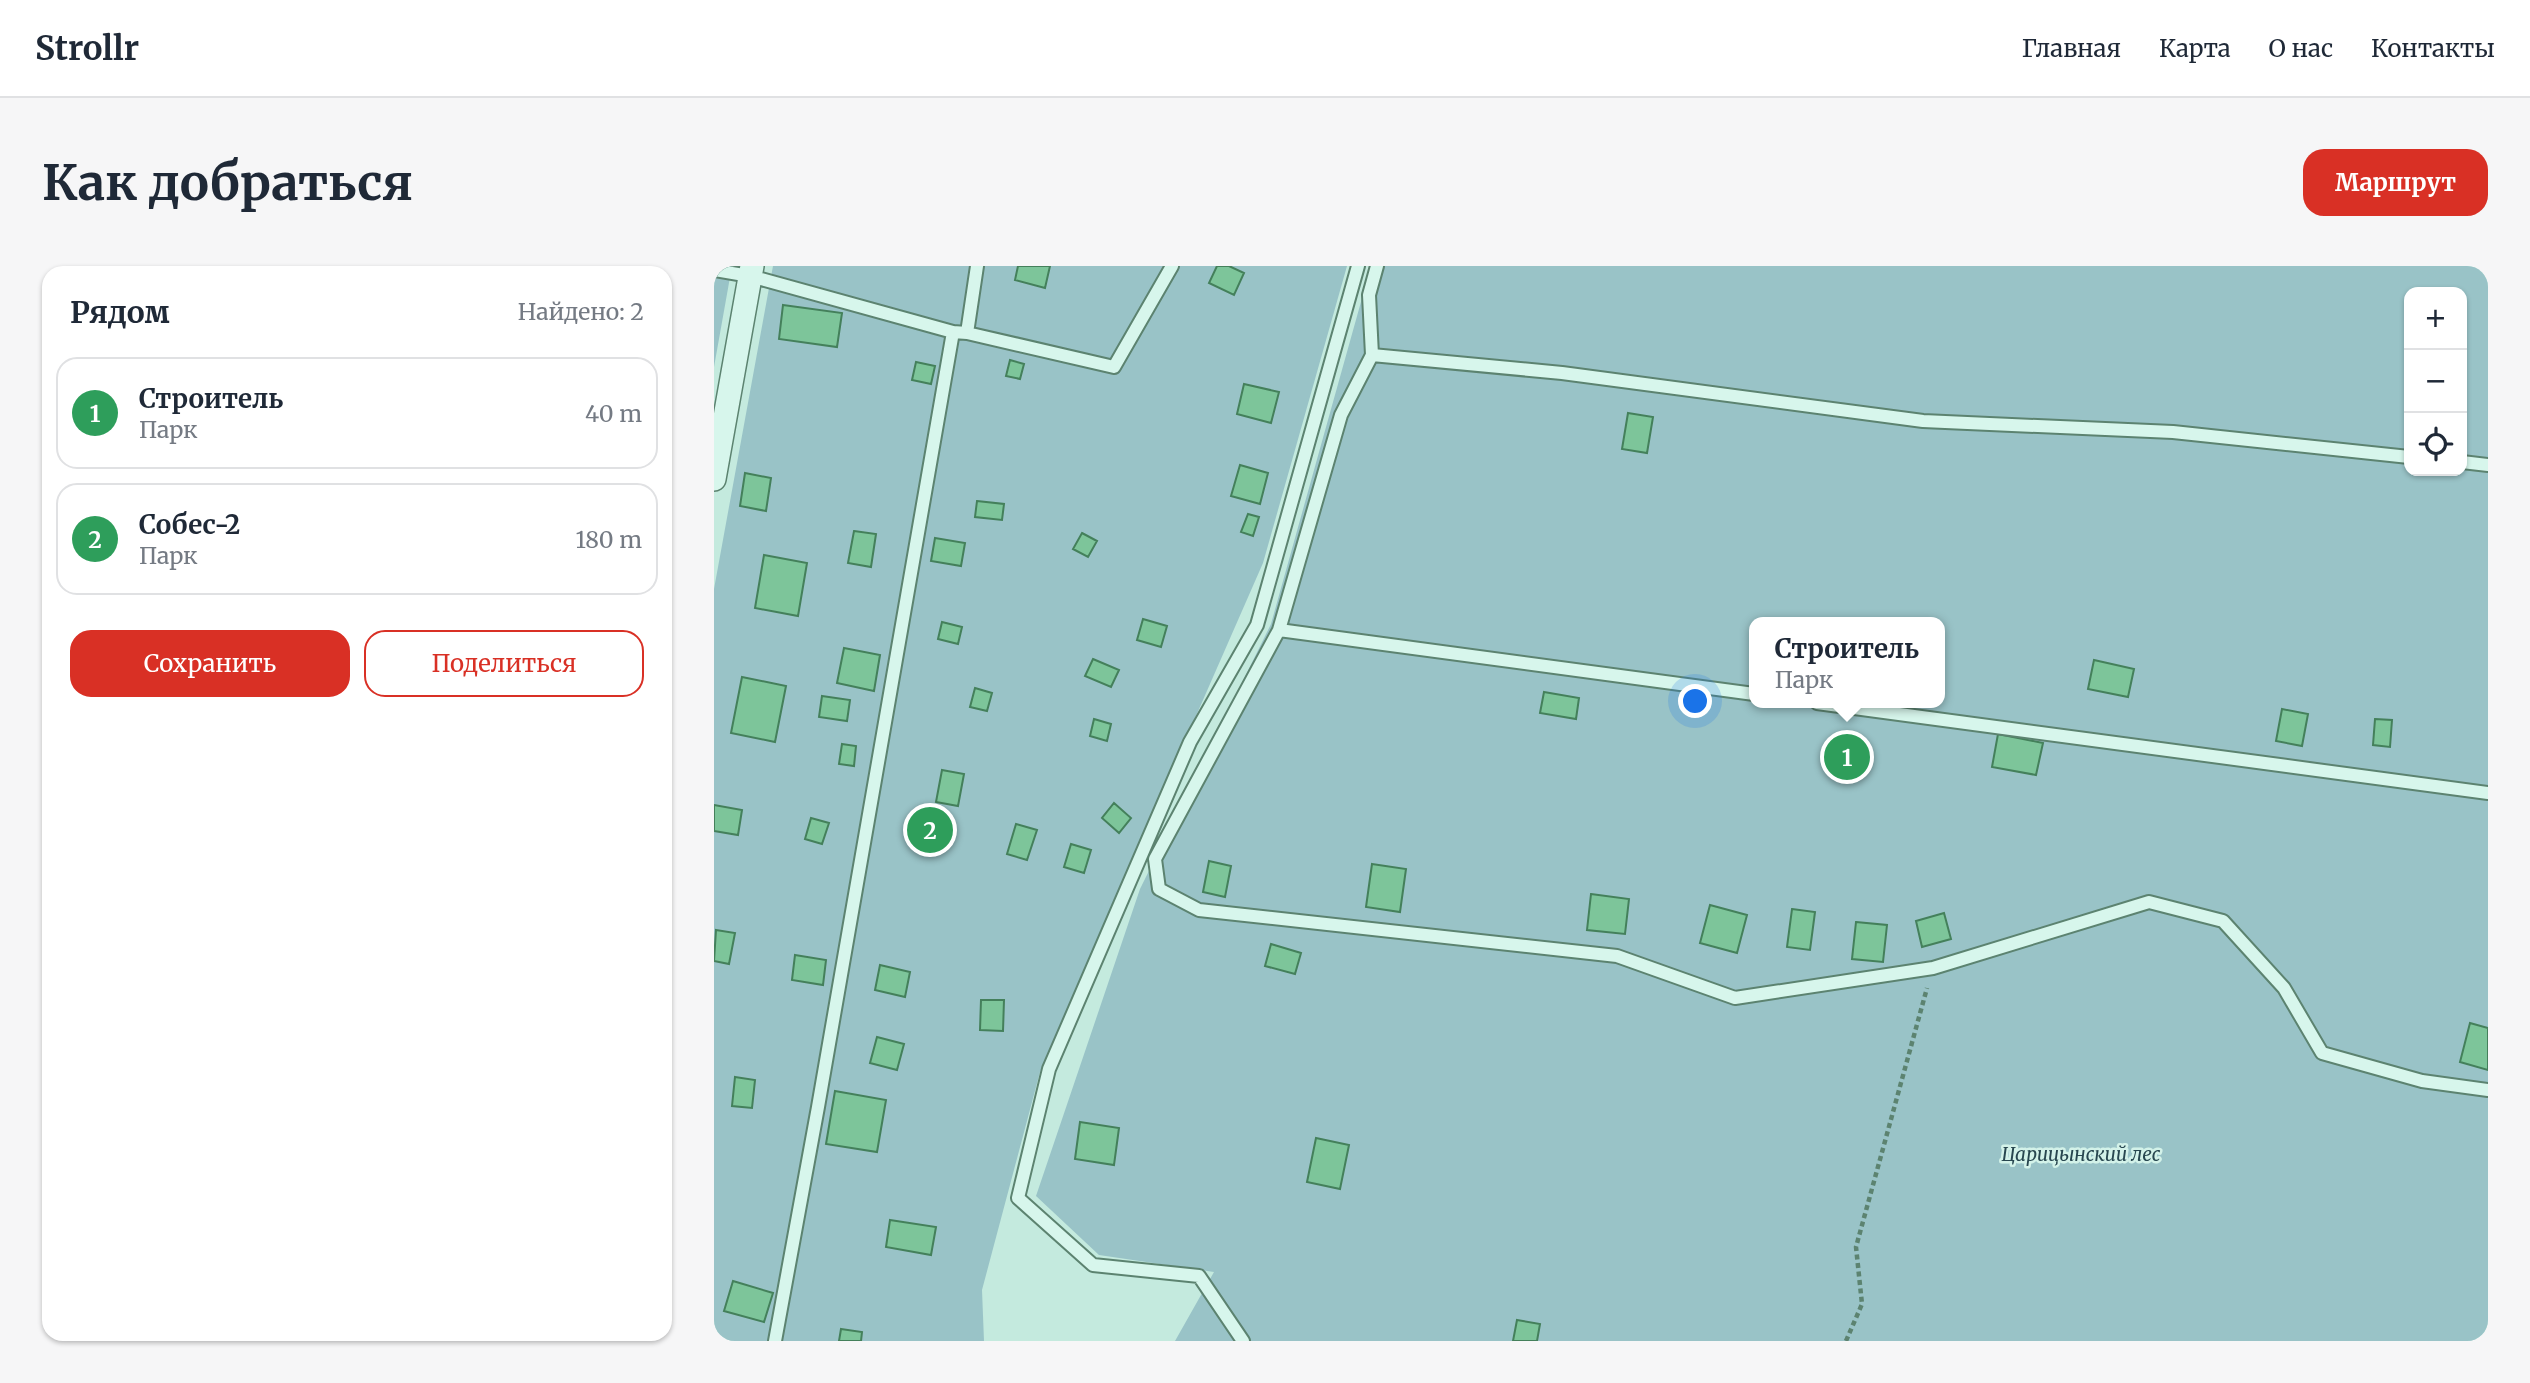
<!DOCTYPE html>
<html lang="ru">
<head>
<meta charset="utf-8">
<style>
	:root { --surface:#fff; --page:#f6f6f7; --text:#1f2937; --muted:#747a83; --line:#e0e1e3; --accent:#d93025 }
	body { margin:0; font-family:Merriweather,serif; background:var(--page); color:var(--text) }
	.controls { position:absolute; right:21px; top:21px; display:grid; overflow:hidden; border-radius:14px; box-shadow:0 2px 5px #0004 }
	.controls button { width:63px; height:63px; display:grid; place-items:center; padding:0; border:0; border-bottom:2px solid var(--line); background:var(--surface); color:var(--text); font:35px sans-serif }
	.you { position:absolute; left:982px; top:436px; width:24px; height:24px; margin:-18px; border:5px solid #fff; border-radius:50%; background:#1a73e8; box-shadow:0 0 0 10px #1a73e833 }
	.badge { display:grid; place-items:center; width:46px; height:46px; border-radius:50%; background:var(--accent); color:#fff; font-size:23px; font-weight:700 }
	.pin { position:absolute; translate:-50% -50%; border:4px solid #fff; box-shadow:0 2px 7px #0006 }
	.popup { position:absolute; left:1035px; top:351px; width:196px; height:91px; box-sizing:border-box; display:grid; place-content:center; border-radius:14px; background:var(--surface); filter:drop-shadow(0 2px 5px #0005); font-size:23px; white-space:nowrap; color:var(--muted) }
	.popup b { font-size:26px; color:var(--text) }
	.popup::after { content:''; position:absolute; left:50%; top:100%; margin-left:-14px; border:14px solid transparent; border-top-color:var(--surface) }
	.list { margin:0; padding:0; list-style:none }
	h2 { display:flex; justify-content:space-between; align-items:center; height:91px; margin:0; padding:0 28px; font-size:30px }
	h2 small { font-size:23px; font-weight:400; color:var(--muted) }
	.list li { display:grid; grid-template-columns:46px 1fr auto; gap:21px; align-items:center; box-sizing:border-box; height:112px; margin:0 14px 14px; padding:0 14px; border:2px solid var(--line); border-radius:21px }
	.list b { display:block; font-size:26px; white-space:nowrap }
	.list p { margin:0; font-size:23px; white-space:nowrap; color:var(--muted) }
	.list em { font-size:23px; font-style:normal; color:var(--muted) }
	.actions { display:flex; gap:14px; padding:21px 28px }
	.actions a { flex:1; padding:16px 0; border:2px solid var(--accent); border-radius:21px; text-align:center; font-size:24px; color:var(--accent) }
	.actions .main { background:var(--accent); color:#fff }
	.icon { flex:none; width:38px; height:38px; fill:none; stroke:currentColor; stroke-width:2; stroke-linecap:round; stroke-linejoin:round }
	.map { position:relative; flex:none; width:1774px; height:1075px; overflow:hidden; border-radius:21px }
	header { display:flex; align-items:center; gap:42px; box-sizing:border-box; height:98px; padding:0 35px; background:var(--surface); border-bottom:2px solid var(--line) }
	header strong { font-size:33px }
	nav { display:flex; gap:38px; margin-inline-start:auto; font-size:24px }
	.intro { display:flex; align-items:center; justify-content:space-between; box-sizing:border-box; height:168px; padding:0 42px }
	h1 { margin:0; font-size:49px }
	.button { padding:18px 32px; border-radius:21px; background:var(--accent); color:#fff; font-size:24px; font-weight:700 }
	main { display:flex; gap:42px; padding:0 42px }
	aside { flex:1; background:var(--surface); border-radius:21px; box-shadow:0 2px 5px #0004 }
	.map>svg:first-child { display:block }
</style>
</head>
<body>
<header>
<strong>Strollr</strong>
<nav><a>Главная</a><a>Карта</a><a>О нас</a><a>Контакты</a></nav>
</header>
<div class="intro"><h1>Как добраться</h1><a class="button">Маршрут</a></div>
<main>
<aside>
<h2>Рядом<small>Найдено: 2</small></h2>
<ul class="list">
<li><span class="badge" style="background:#2e9e5b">1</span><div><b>Строитель</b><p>Парк</p></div><em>40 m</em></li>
<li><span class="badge" style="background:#2e9e5b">2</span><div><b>Собес-2</b><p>Парк</p></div><em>180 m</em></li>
</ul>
<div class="actions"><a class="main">Сохранить</a><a>Поделиться</a></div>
</aside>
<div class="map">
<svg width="1774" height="1075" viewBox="0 0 1774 1075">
	<rect width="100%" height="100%" fill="#c4eade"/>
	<!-- green -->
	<path fill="#99c3c7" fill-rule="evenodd" d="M0 0H18L0 101Z
		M59 0H633L549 297 326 806 268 1024 270 1075H0V323Z
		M657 0H1774V1075H461L500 1006 385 989 322 930 426 623 557 358ZM1695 26H1748V205H1695ZM1040 356H1226V437H1040Z"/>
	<!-- building -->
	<path fill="#7dc59a" stroke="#44805b" stroke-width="2" d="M304 0H336L331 22 301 14Z
		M503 0H515L530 7 520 29 495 17Z
		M69 39 128 47 123 81 65 73Z
		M296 94 310 98 306 113 292 110Z
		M202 96 221 100 217 118 198 114Z
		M530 118 565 126 557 157 523 148Z
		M914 147 939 151 933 187 908 183Z
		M526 199 554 207 546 238 517 230Z
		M31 207 57 212 52 245 26 240Z
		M263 235 290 238 288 254 261 251Z
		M534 248 545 251 539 270 527 266Z
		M140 265 162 268 157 301 134 297Z
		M368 267 383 275 374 291 359 283Z
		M221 272 251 277 247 300 217 295Z
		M50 289 93 297 84 350 41 342Z
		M429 353 453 360 447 381 423 374Z
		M228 356 248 361 244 378 224 373Z
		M130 382 166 389 160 425 123 417Z
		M379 393 405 404 397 421 371 410Z
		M1380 394 1420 403 1414 431 1374 423Z
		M28 411 72 420 61 476 17 467Z
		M261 422 278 427 273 445 256 441Z
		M830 426 865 432 862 453 826 447Z
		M108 430 136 434 133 455 105 451Z
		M1568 443 1594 448 1588 480 1562 475Z
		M380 453 397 458 393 475 376 470Z
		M1661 453 1678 454 1676 481 1659 479Z
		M1284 468 1329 477 1322 509 1278 501Z
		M128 478 142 480 140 500 125 498Z
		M228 504 250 508 244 540 222 536Z
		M400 537 417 552 405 567 388 552Z
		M0 539 28 544 24 569 0 565Z
		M97 552 115 557 108 578 91 573Z
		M302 558 323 564 313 594 293 588Z
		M357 578 377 584 370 607 350 601Z
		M495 595 517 600 511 631 489 626Z
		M658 598 692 603 686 646 652 641Z
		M877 628 915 633 911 668 873 664Z
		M996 639 1033 649 1023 687 986 677Z
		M1078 643 1101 646 1096 684 1073 681Z
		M1230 647 1237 673 1208 681 1202 655Z
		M1142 656 1173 659 1169 696 1138 693Z
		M2 664 21 667 15 698 0 695Z
		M557 678 587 687 581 708 551 700Z
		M81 689 112 694 109 719 78 714Z
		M166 699 196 706 191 731 161 724Z
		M267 734H290L289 765 266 764Z
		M1756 757 1774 762V804L1746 796Z
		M163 771 190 778 183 804 156 797Z
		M21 811 41 814 38 842 18 840Z
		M121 825 172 834 163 886 112 878Z
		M366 856 405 862 400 899 361 893Z
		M602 872 635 879 626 923 593 916Z
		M176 954 222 961 217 989 172 981Z
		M19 1015 59 1027 50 1056 10 1045Z
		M803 1054 826 1058 823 1075H799Z
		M127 1063 148 1066 147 1075H125Z"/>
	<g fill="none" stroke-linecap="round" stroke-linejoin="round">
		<defs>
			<path id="service" d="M0 4 36 10 239 66 253 67 400 101 458 0
				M253 67 263 0
				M658 89 655 29 663 0
				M1695 191 1459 166 1209 155 848 107 658 89 627 149 565 364 441 593 445 623 485 644 903 690 1021 732 1219 702 1435 636 1509 655 1570 722 1608 787 1708 815 1774 824
				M1748 196 1774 199
				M565 364 1040 428
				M1103 437 1774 527
				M61 1075 104 841 239 66
				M529 1075 485 1010 379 999 304 932 335 803 476 476 543 359 644 0"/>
			<path id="minor" d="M0 213 38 0"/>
		</defs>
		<!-- service casing -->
		<use href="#service" stroke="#5c8370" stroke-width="16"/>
		<!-- minor casing -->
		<use href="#minor" stroke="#5c8370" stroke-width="26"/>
		<!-- path -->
		<path stroke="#5c8370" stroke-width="4.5" stroke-dasharray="5 3.5" stroke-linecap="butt" d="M1132 1075 1148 1038 1142 981 1213 722"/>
		<!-- service -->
		<use href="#service" stroke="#d7f6ec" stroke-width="12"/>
		<!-- minor -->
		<use href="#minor" stroke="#d7f6ec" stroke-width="23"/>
	</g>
	<g text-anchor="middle" stroke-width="5" stroke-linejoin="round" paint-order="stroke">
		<!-- park labels -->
		<g font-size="19" font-style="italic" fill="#27464f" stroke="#d3f2e9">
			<text x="1367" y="895">Царицынский лес</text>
		</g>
	</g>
</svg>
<div class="controls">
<button>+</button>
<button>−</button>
<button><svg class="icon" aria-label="locate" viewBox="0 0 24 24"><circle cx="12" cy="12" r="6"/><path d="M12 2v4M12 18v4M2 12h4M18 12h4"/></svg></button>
</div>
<div class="you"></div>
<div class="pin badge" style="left:1133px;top:491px;background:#2e9e5b">1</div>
<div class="popup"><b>Строитель</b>Парк</div>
<div class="pin badge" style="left:216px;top:564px;background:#2e9e5b">2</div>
</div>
</main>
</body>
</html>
